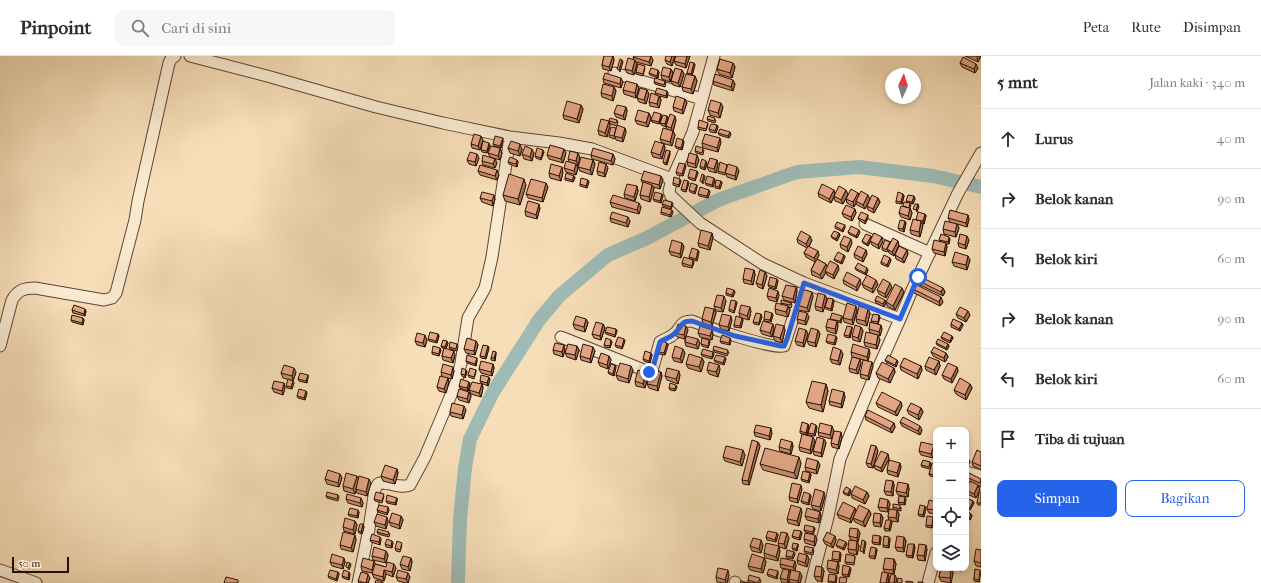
<!DOCTYPE html>
<html lang="id">
<head>
<meta charset="utf-8">
<style>
	:root { --surface:#fff; --page:#f7f7f7; --text:#2b2b33; --muted:#7c7c81; --line:#e1e1e2; --accent:#2563eb }
	body { margin:0; font-family:"IM FELL French Canon",serif; background:var(--page); color:var(--text) }
	.controls { position:absolute; right:12px; bottom:12px; display:grid; overflow:hidden; border-radius:8px; box-shadow:0 2px 6px #0003 }
	.controls button { width:36px; height:36px; display:grid; place-items:center; padding:0; border:0; border-bottom:1px solid var(--line); background:var(--surface); color:var(--text); font:20px sans-serif }
	.compass { position:absolute; left:885px; top:12px; width:36px; height:36px; border-radius:50%; background:var(--surface); box-shadow:0 2px 6px #0003; rotate:4deg }
	.scale { position:absolute; left:12px; bottom:10px; width:57px; box-sizing:border-box; padding-left:4px; border:2px solid #2d1004; border-top:0; font-size:11px; line-height:14px; white-space:nowrap; color:#2d1004; -webkit-text-stroke:3px #f9ead1; paint-order:stroke }
	.stop { position:absolute; width:12px; height:12px; margin:-9px; border:3px solid #2563eb; border-radius:50%; background:#fff }
	.stop.end { background:#2563eb; border-color:#fff; box-shadow:0 1px 4px #0008 }
	.list { margin:0; padding:0; list-style:none }
	h2 { display:flex; justify-content:space-between; align-items:center; height:52px; margin:0; padding:0 16px; font-size:17px }
	h2 small { font-size:13px; font-weight:400; color:var(--muted) }
	.list li { display:grid; grid-template-columns:26px 1fr auto; gap:12px; align-items:center; box-sizing:border-box; height:60px; padding:0 16px; border-top:1px solid var(--line) }
	.list b { display:block; font-size:15px; white-space:nowrap }
	.list em { font-size:13px; font-style:normal; color:var(--muted) }
	.actions { display:flex; gap:8px; padding:12px 16px }
	.actions a { flex:1; padding:9px 0; border:1px solid var(--accent); border-radius:8px; text-align:center; font-size:14px; color:var(--accent) }
	.actions .main { background:var(--accent); color:#fff }
	.icon { flex:none; width:22px; height:22px; fill:none; stroke:currentColor; stroke-width:2; stroke-linecap:round; stroke-linejoin:round }
	.map { position:relative; flex:none; width:981px; height:527px; overflow:hidden }
	header { display:flex; align-items:center; gap:24px; box-sizing:border-box; height:56px; padding:0 20px; background:var(--surface); border-bottom:1px solid var(--line) }
	header strong { font-size:19px }
	nav { display:flex; gap:22px; margin-inline-start:auto; font-size:14px }
	.search { width:280px; height:36px; background:var(--page); display:flex; align-items:center; gap:10px; box-sizing:border-box; padding:0 14px; border-radius:8px; color:var(--muted); font-size:15px }
	main { display:flex }
	aside { flex:1; background:var(--surface) }
	.map>svg:first-child { display:block }
</style>
</head>
<body>
<header>
<strong>Pinpoint</strong>
<div class="search"><svg class="icon" aria-label="search" viewBox="0 0 24 24"><circle cx="10" cy="10" r="6"/><path d="M15 15l6 6"/></svg>Cari di sini</div>
<nav><a>Peta</a><a>Rute</a><a>Disimpan</a></nav>
</header>
<main>
<div class="map">
<svg width="981" height="527" viewBox="0 0 981 527">
	<rect width="100%" height="100%" fill="#f6deb8"/>
	<filter id="stains"><feTurbulence type="fractalNoise" baseFrequency=".005" numOctaves="4"/><feColorMatrix values="0 0 0 0 .2 0 0 0 0 .09 0 0 0 0 .02 0 0 0 .5 -.17"/></filter>
	<radialGradient id="worn" r=".72"><stop offset=".6" stop-color="#630" stop-opacity="0"/><stop offset="1" stop-color="#630" stop-opacity=".3"/></radialGradient>
	<g fill="none" stroke-linecap="round" stroke-linejoin="round">
		<!-- river -->
		<path stroke="#9ebbb5" stroke-width="14" d="M458 527 460 463 465 412 470 383 493 336 539 264 559 240 608 199 647 182 718 144 797 116 859 111 933 120 981 131"/>
		<defs>
			<path id="minor" d="M190 0 267 20 376 51 443 67 510 81 559 87 592 93 672 123 669 135 671 140 700 167 763 208 804 227 900 263 872 326 840 403 828 461 811 527
				M614 17 702 43
				M672 123 693 76 714 0
				M865 168 930 197
				M900 263 912 234 958 137 981 97
				M561 281 649 316 652 315 660 286C664 283 670 282 674 278 682 272 679 265 692 265 707 271 771 293 784 290L801 237
				M0 290 12 244C18 234 24 232 35 232L104 244 112 242 116 237 135 164 138 145 169 7 171 3 175 0
				M966 416 981 420
				M0 514 36 527
				M358 527 369 473 375 433 378 428 380 427C390 426 400 433 410 429L425 401 456 327 461 307 468 262 485 232 492 201 510 81
				M735 527V526
				M928 527 936 497"/>
		</defs>
		<!-- minor casing -->
		<use href="#minor" stroke="#5f4431" stroke-width="13"/>
		<!-- minor -->
		<use href="#minor" stroke="#f9ead1" stroke-width="11"/>
	</g>
	<!-- wall -->
	<path fill="#c38f72" stroke="#2d1004" d="M604 0H613L614 4 611 15 603 13 602 9Z
		M675 0 672 10 667 8 665 4Z
		M676 0H690L686 12 676 9 674 5Z
		M965 0H981L978 6Z
		M633 1 653 4 651 10 636 6 637 8 634 19 627 17 625 13 634 4Z
		M694 7 695 9 692 19 695 20 697 25 693 38 683 35 682 31 687 18V17Z
		M733 7 735 11 732 22 719 18 717 13Z
		M960 7 978 12 975 17 962 11Z
		M645 12 643 20 636 18V16Z
		M671 13 673 17 670 26 662 23 661 19Z
		M682 14 684 18 680 31 673 29 671 25Z
		M659 16 658 22 650 19 649 17Z
		M603 23 623 26 621 32 604 27Z
		M665 25 666 27 665 31 655 28 654 26Z
		M713 25 735 28 733 35 714 29Z
		M614 31 616 35 613 45 602 41 601 37Z
		M639 32 636 42 624 38 623 34Z
		M647 34 649 38 646 48 639 46 637 42Z
		M655 37H668L667 42 660 40 661 44 659 52 650 50 649 46 656 39Z
		M687 47 683 58 674 55 673 51Z
		M581 49 583 53 579 67 564 63 563 59Z
		M626 51 627 55 625 64 616 61 614 57Z
		M723 51 720 62 710 59 708 54Z
		M649 57 651 62 648 71 637 68 635 64Z
		M662 60 659 68 652 66 651 64Z
		M667 60 668 63 666 71 661 69 660 67Z
		M707 63 716 64 715 67 708 65Z
		M617 64 618 66 617 70 610 68 609 65Z
		M676 64 673 75 675 79 672 90 662 87 660 83 667 73 666 70Z
		M708 67V69L706 75 698 73V71Z
		M610 69 607 81 599 79 598 74Z
		M717 69 718 71 716 77 710 76 709 73Z
		M616 72H625L626 76 623 86 616 84 615 81 614 83 609 81V79Z
		M718 77 731 78 729 82 719 79Z
		M483 84 480 94 472 92 471 88Z
		M503 84 501 92 494 90 493 88Z
		M683 84 684 86 682 94 676 92 675 90Z
		M721 86 718 96 703 92 702 87Z
		M664 88 665 92 662 103 653 101 651 96Z
		M490 89 487 97 482 96 481 94Z
		M500 92 502 97 500 104 490 101 488 97Z
		M508 92 522 93 520 100 510 97Z
		M704 94 703 99 696 97 695 95Z
		M544 96 541 104 536 102 535 100Z
		M534 97 532 105 524 103 522 98Z
		M566 97 563 107 549 103 547 99Z
		M578 97 580 102 578 109H577L578 112 576 119 566 116 564 112 569 106 568 103Z
		M613 98 615 103 613 109 592 103 591 99Z
		M670 98 667 109 664 108 663 106Z
		M697 99 699 104 696 112 688 110 687 106Z
		M479 102 476 110 469 108 467 104Z
		M495 103 497 107 495 112 483 109 482 105Z
		M517 104 518 106 517 111 509 108 508 106Z
		M593 104 595 108 592 119 580 115 578 111Z
		M717 104 718 108 716 117 709 115 707 111Z
		M707 107 705 114 700 112V110Z
		M727 109V110L739 115 736 124 727 121 726 118 725 119 718 117V115Z
		M686 110 683 120 677 119 676 116Z
		M608 112 605 121 598 119 597 115Z
		M478 115 499 119 497 124 480 119Z
		M697 115 698 117 695 125 689 123 688 121Z
		M563 116 561 125 550 122 549 117Z
		M574 120 575 122 573 126 565 124V122Z
		M661 120 663 124 660 133 653 131 654 133 650 146 641 143 640 139 643 128 641 124Z
		M715 124 713 131 706 129 705 127Z
		M681 125 679 131 673 129V127Z
		M721 125 722 127 720 133 715 132V130Z
		M589 126 587 132 580 130V128Z
		M689 127 686 136 682 135 681 133Z
		M526 129 520 149 505 145 503 139Z
		M697 129V131L695 138 690 136 689 134Z
		M637 130 638 135 635 145 625 142 624 138Z
		M548 131 543 146 528 142 526 138Z
		M709 134 710 136 708 142 699 140 698 138Z
		M818 137H835L848 138 843 148 835 145 834 141 831 147 819 141Z
		M858 137 859 139 870 143 865 153 857 149 856 147 854 151 847 147 846 143Z
		M662 138 663 140 661 147 654 145 653 143Z
		M903 138 904 140 902 148 896 147V145Z
		M914 140 915 143 913 148 910 147 911 149 910 152 912 157 910 164 901 161 899 157 903 151 907 146 906 145Z
		M480 142 495 143 493 150 482 146Z
		M878 142 880 146 874 157 868 154 867 150Z
		M610 146 641 151 639 158 612 151Z
		M662 148H673L671 153 663 150Z
		M540 152 537 163 526 160 525 155Z
		M855 153 856 157 852 165 844 161 842 157Z
		M661 156H673L671 161 661 158Z
		M925 158 926 160 924 168 922 167 923 169 920 181 911 178 910 174 916 164Z
		M968 159 969 163 967 171 957 168 959 172 956 181 944 178 943 173 950 166 948 162Z
		M610 162 630 165 628 171 611 166Z
		M858 162H868L865 168 859 164Z
		M906 167 904 176 899 174 898 172Z
		M835 170 845 171 843 176 835 172Z
		M848 176H860L857 182 849 178Z
		M712 177 713 181 710 194 699 191 698 187Z
		M839 177 840 179 837 185 832 182 831 180Z
		M871 180 872 182 868 190 863 187 862 185Z
		M797 183 812 184 809 191 819 199 817 203 826 208 827 211 839 213 834 223 827 219 826 216 822 223 812 219 811 214 815 206 806 201 804 197 807 192 798 187Z
		M950 183 949 188H946L947 191 945 200 934 197 932 193 940 186 939 184Z
		M969 184 966 193 959 191 958 187Z
		M870 185H883L879 193 872 189Z
		M890 186 899 189 894 200 889 197 888 194 887 196 882 194V191Z
		M682 187 684 191 681 202 671 199 669 195Z
		M852 187 848 196 841 192 840 188Z
		M866 194 867 198 863 206 855 202 854 198Z
		M907 194 908 198 904 207 896 203 895 199Z
		M699 196 697 205 691 203 693 204 694 206 692 212 683 210 682 207 690 203 689 201Z
		M844 199 845 201 842 208 835 205 834 203Z
		M891 204 888 211 881 208V206Z
		M970 204 967 214 954 210 952 206Z
		M855 212 868 214 866 219 856 214Z
		M754 214 755 219 753 229 744 227 743 223Z
		M765 216 767 220 763 233 758 231 756 227Z
		M777 223 778 225 776 233 769 231 768 229Z
		M843 224 861 227 857 235 844 228Z
		M917 224 943 232 945 236 943 240 918 228Z
		M862 228H878L873 237 864 232Z
		M796 231 797 235 795 247 784 244 782 240Z
		M892 231 886 242 879 238 877 234Z
		M913 233 943 246 940 250 914 237Z
		M735 236 733 241 726 239V237Z
		M904 236 895 254 887 250 886 246Z
		M779 239 777 246 769 244 767 240Z
		M825 239 827 243 823 256 816 254 815 250Z
		M813 240 809 256 798 254 797 249Z
		M833 243 834 245 832 255 826 253 825 251Z
		M875 244 886 246 884 251 876 247Z
		M726 245 723 256 716 255 714 250Z
		M737 247 734 257 729 255V253Z
		M781 247H791L792 249 791 252 788 251 790 254 788 261 776 258 775 253 781 248Z
		M714 253 716 257 712 270 703 268 702 263Z
		M868 253 870 257 867 270 857 267 856 263Z
		M72 254 86 255 85 260 73 257Z
		M857 254 853 269 844 266 843 262Z
		M751 255 749 264 742 262 743 264 741 272 734 271V269L740 261 739 257Z
		M956 258 970 259 966 266 958 262Z
		M773 259 771 266 764 265V263Z
		M842 260V262L841 267 837 266 838 270 836 278 827 275 826 271 830 264V263Z
		M762 261 759 269 754 268 753 266Z
		M809 261 806 269 798 267 797 263Z
		M880 261 878 268 882 273 880 280 870 277 869 273 872 267 871 265Z
		M83 262 84 264 83 269 72 266 71 264Z
		M586 263 588 267 585 276 575 273 573 268Z
		M732 264 729 275 721 273 719 269Z
		M962 267 963 269 960 275 951 271V268Z
		M603 268 605 272 601 284 594 282 592 278Z
		M852 271V273L850 282 845 281 844 279Z
		M861 271 863 275 860 286 853 284 852 280Z
		M774 272 772 281 762 278 760 274Z
		M616 273 617 275 615 281 606 278 605 276Z
		M688 274 686 280 700 287 698 293 686 290 685 286V283L677 281 675 277Z
		M712 274 713 278 712 284 700 281 698 277Z
		M785 274 782 287 775 285 773 280Z
		M806 274 808 278 804 291 797 289 795 285Z
		M818 274 820 278 816 291 809 289 807 285Z
		M438 278 439 280 437 287 429 285 428 283Z
		M952 280 953 282 950 287 942 283 941 281Z
		M837 282 835 289 827 287 826 285Z
		M427 284 425 291 417 289 415 285Z
		M709 284 710 286 708 292 702 290 701 288Z
		M731 284 730 289 721 287 720 285Z
		M880 284 877 293 865 290 864 286Z
		M476 285 478 289 475 299 466 297 464 293Z
		M625 285 622 293 616 291 615 289Z
		M612 286 610 292 605 291 604 289Z
		M448 287 446 293 455 299 453 307 443 304 442 300 444 292H442L441 290Z
		M667 287 668 289 665 299 659 298V296Z
		M936 287 949 290 947 294 937 289Z
		M457 288 458 290 457 295 450 293 449 291Z
		M488 290 489 292 486 303 481 302 480 300Z
		M577 290 579 294 576 304 567 301 565 297Z
		M565 293 563 301 554 298 553 294Z
		M441 294 439 300 432 298V296Z
		M713 294 729 296 727 300 714 296Z
		M595 295 591 307 581 304 580 300Z
		M851 296 870 297 868 305 852 301Z
		M931 296 946 297 948 301 945 306 933 300Z
		M651 297 652 299 650 307 644 305 643 303Z
		M685 297 682 307 674 305 672 301Z
		M496 298 495 305 491 304V302Z
		M701 298H714L712 303 702 300Z
		M843 298 840 309 832 307 830 303Z
		M609 300 611 304 608 313 600 310 598 306Z
		M702 302 704 306 701 316 688 312 686 308Z
		M726 303 724 309 715 306 714 304Z
		M477 304 476 310 467 307 466 305Z
		M885 304 898 306 896 311 886 306Z
		M939 305 940 310 936 319 926 314 925 310Z
		M861 307 858 318 850 316 849 312Z
		M493 308 494 312 492 320 481 317 479 313Z
		M873 310 869 324 861 322 860 318Z
		M900 310H921L922 314 918 323 901 314Z
		M616 311 614 320 609 318 608 316Z
		M957 311 958 315 952 327 944 323 942 319Z
		M894 312 895 316 890 327 878 322 876 317Z
		M720 313 718 321 709 318 707 314Z
		M466 314 467 316 465 322 462 320 461 318Z
		M476 314V316L474 323 469 321 468 319Z
		M633 314 629 327 618 324 616 319Z
		M454 315 452 323 448 322 449 326 446 337 439 335 437 331 442 320 441 316Z
		M296 316 293 325 283 322 281 317Z
		M661 316 662 320 658 335 649 332 647 328Z
		M646 317 648 321 645 332 636 330 635 325Z
		M308 319V321L307 327 299 325 298 323Z
		M680 319 678 328 667 324 665 320Z
		M490 323 488 330 481 327 480 325Z
		M469 326 470 328 468 335 460 332 459 330Z
		M284 327 285 332 283 339 274 336 272 332Z
		M294 327 292 333 287 332 286 330Z
		M482 328 483 332 481 341 471 338 469 334Z
		M826 328 828 335 823 356 809 352 806 346Z
		M970 328 972 332 966 344 956 338 954 334Z
		M677 331 675 335 670 334 669 332Z
		M469 336 471 340 469 347 459 344 457 340Z
		M307 337 305 344 298 342 297 340Z
		M845 341 842 352 830 349 829 345Z
		M901 346 902 350 897 360 878 351 876 347Z
		M921 352 923 356 919 364 909 358 907 354Z
		M466 354 463 363 451 360 450 356Z
		M865 360 894 367 895 371 892 377 866 364Z
		M900 366 922 374 920 379 902 370Z
		M808 368 809 370 807 379 800 377V375Z
		M832 370V383L819 380 818 376Z
		M817 371 815 380 809 379 808 377Z
		M754 376 772 377 770 384 755 380Z
		M842 381 839 393 832 391 831 387Z
		M824 383 826 387 822 401 814 399 813 395Z
		M815 385 811 398 800 395 799 391Z
		M758 386 760 390 749 429 743 428 742 424Z
		M792 386 793 390 791 398 780 395 779 391Z
		M934 389 935 394 933 402 921 399 919 395Z
		M878 395 874 408 888 398 889 403 882 416 875 413 874 409 873 412 868 411 866 407Z
		M981 396V414L973 410 972 406Z
		M745 399 742 410 725 405 723 401Z
		M930 406 931 408 930 413 922 411 921 409Z
		M801 407 797 423 763 414 760 408Z
		M900 407 901 411 898 421 888 418 887 414Z
		M936 408V420L935 421 930 420 929 418Z
		M820 409 817 418 806 415 805 411Z
		M397 413 398 417 395 428 383 425 381 420Z
		M810 417 811 419 809 427 802 425 801 423Z
		M340 418 342 422 339 431 327 428 325 423Z
		M966 418 981 423V431L978 430 980 434 976 442 967 438 966 433 969 426 966 424Z
		M358 423 371 427 367 440 357 437 356 434 355 438 344 435 343 430Z
		M893 425 894 429 893 440 886 439 884 435Z
		M909 432 908 441 898 439 896 435Z
		M802 433 798 447 790 445 789 441Z
		M851 435 849 440 844 438 843 436Z
		M867 436 869 440 865 448 852 442 851 438Z
		M981 437V449H978L977 447Z
		M338 439 339 441 338 445 327 442 326 440Z
		M384 440 382 447 375 445 374 443Z
		M811 440 809 449 802 447 801 445Z
		M825 440 821 455 813 453 811 449Z
		M361 442 363 447 362 451 348 447 346 443Z
		M397 442V444L396 449 387 447 386 445Z
		M966 442 973 445 974 447 970 454 966 452Z
		M906 443 905 449 899 448 898 446Z
		M888 444 890 448 888 456 880 455 878 451Z
		M936 446V458L929 457 927 453Z
		M925 450 926 452 924 461 919 460 918 458Z
		M893 451H901V455L897 454 899 458 898 466 891 465 892 467 890 475H885L884 472 889 464 888 461 893 453Z
		M855 452 856 456 869 454 871 458 865 471 855 466 853 462 851 467 839 462 837 458Z
		M377 454H389L387 459 378 456Z
		M966 455 971 458 972 460 970 464 966 462Z
		M359 456 358 462 349 460 348 458Z
		M802 456 799 470 788 467 787 463Z
		M820 456 821 460 819 467 807 464 805 460Z
		M881 458 883 462 881 471 874 470 873 466Z
		M401 460 403 464 400 473 391 470 389 466Z
		M934 464 932 472 926 471V469Z
		M355 465 357 469 355 478 344 475 343 471Z
		M388 465 386 473 376 470 374 466Z
		M363 468 364 471 362 478 359 477 358 475Z
		M814 471 815 473 813 478 805 476 804 474Z
		M377 476 390 478 389 481 378 478Z
		M777 477 778 479 776 486 767 484 766 481Z
		M802 477 800 484 793 482 792 480Z
		M860 477 858 486H857L859 490 857 499 849 497 848 493 851 484 849 480Z
		M355 479 356 484 353 496 341 493 340 489Z
		M835 480 836 484 833 492 825 488 823 484Z
		M880 480 881 482 880 489 873 488 872 486Z
		M904 481 906 485 904 496 897 495 895 491Z
		M789 482 786 493 779 491 778 487Z
		M381 483 380 489 371 486 370 484Z
		M804 483H817L815 490 805 487Z
		M890 483 889 492 883 491V489Z
		M392 485 393 487 392 492 386 491 385 488Z
		M798 488V490L797 495 793 494 792 492Z
		M847 488 844 494 837 491 836 489Z
		M402 489 400 496 396 495 395 492Z
		M763 489 761 497 752 495 750 490Z
		M915 491 913 502 907 501 906 499Z
		M876 492 877 494 875 503 870 502 869 500Z
		M927 493 925 505 918 504 917 499Z
		M814 494 813 499 805 497 804 495Z
		M981 494V511L976 510 974 505Z
		M386 495 388 499 386 507 373 504 372 500Z
		M780 495 778 505 765 502 764 497Z
		M794 496 795 498 793 503 786 502V500Z
		M841 498 840 506 832 505V503Z
		M807 499 809 503 807 511 798 508 797 504Z
		M855 500V502L854 509 846 508 845 506Z
		M344 502 345 506 343 513 332 510 330 506Z
		M411 502 412 506 410 515 402 513 400 508Z
		M764 502 766 506 763 517 750 514 748 510Z
		M894 503 896 508 894 518 888 517 889 521 888 527H880L885 516 883 513Z
		M838 506 839 510 838 518 829 516 827 512Z
		M376 508 386 511 396 512 393 521 386 518 384 525 374 522 372 517 362 515 361 510Z
		M780 508 796 509 795 515 802 520 800 527H790L789 524 788 527H782L780 522 789 514 790 518 791 514 781 512Z
		M822 511 824 515 822 526 816 524 814 520Z
		M941 512H954L953 514 952 513 953 517 951 527 941 525 939 521Z
		M956 512H963L962 515 957 514Z
		M851 513 849 521 843 520 842 518Z
		M975 513 979 526 974 525V523Z
		M338 516 339 518 337 525 329 522 328 520Z
		M778 517 777 523 768 520 767 518Z
		M350 518 349 524 343 522 342 520Z
		M729 519 727 527H723L717 526 716 521Z
		M396 521H410L408 527H406L398 525Z
		M837 521 836 527H829L828 525Z
		M370 522 368 527H359L358 525Z
		M748 524H761L760 527H751L748 526Z"/>
	<!-- shaded-wall -->
	<path fill="#9f745d" stroke="#2d1004" d="M613 0 614 4 611 15 609 11Z
		M651 0 653 4 651 10 649 6Z
		M672 0H675L672 10 670 6Z
		M687 0H690L686 12 685 8Z
		M978 0H981L978 6 977 2Z
		M622 4 623 6 620 16 619 14Z
		M635 4 637 8 634 19 632 15Z
		M694 7 695 9 692 20 691 18Z
		M733 7 735 11 732 22 730 17Z
		M976 8 978 12 975 17 974 13Z
		M671 13 673 17 670 26 669 21Z
		M658 14 659 16 658 22 657 20Z
		M682 14 684 18 680 31 678 27Z
		M695 20 697 25 693 38 691 33Z
		M621 22 623 26 621 32 620 28Z
		M733 24 735 28 733 35 731 31Z
		M637 28 639 32 636 42 635 37Z
		M614 31 616 35 613 45 612 40Z
		M647 34 649 38 646 48 644 44Z
		M667 35 668 37 667 42 666 40Z
		M659 40 661 44 659 52 657 48Z
		M685 43 687 47 683 58 682 54Z
		M721 47 723 51 720 62 718 57Z
		M581 49 583 53 579 67 577 63Z
		M626 51 627 55 625 64 623 60Z
		M649 57 651 62 648 71 646 67Z
		M661 58 662 60 659 68V66Z
		M667 60 668 63 666 71 665 68Z
		M675 60 676 64 673 76 671 72Z
		M609 65 610 69 607 81 605 77Z
		M717 69 718 71 716 77 715 75Z
		M625 72 626 76 623 86 622 82Z
		M673 75 675 79 672 90 670 86Z
		M730 76 731 78 729 82 728 80Z
		M481 80 483 84 480 94 478 90Z
		M503 82V84L501 92 500 90Z
		M720 82 721 86 718 96 717 92Z
		M683 84 684 86 682 94 681 92Z
		M489 87 490 89 487 97V95Z
		M520 88 522 93 520 100 518 95Z
		M664 88 665 92 662 103 660 99Z
		M500 92 502 97 500 104 498 100Z
		M532 93 534 97 532 105 530 101Z
		M564 93 566 97 563 107 561 103Z
		M543 94 544 96 541 104V102Z
		M670 95V98L667 109 666 107Z
		M578 97 580 102 578 109 576 105Z
		M477 98 479 102 476 110 475 106Z
		M613 98 615 103 613 109 611 105Z
		M697 99 699 104 696 112 695 108Z
		M495 103 497 107 495 112 493 108Z
		M517 104 518 106 517 111 516 108Z
		M593 104 595 108 592 119 590 114Z
		M717 104 718 108 716 117 714 113Z
		M706 105 707 107 705 114 704 112Z
		M576 108 578 112 576 119 574 115Z
		M606 108 608 112 605 121 604 117Z
		M685 108 686 110 683 120 682 118Z
		M562 111 563 116 561 125 559 120Z
		M737 111 739 115 736 124 735 120Z
		M497 114 499 119 497 124 495 120Z
		M697 115 698 117 695 125V123Z
		M704 119 705 121 703 128 702 126Z
		M574 120 575 122 573 126 572 124Z
		M661 120 663 124 660 133 659 129Z
		M714 122 715 124 713 131 712 129Z
		M524 123 526 129 520 149 518 143Z
		M680 123 681 125 679 131V129Z
		M588 124 589 126 587 132 586 130Z
		M688 125 689 127 686 136V134Z
		M721 125 722 127 720 133 719 131Z
		M546 127 548 131 543 146 542 142Z
		M652 129 654 133 650 146 649 141Z
		M697 129V131L695 138 694 136Z
		M637 130 638 135 635 145 634 141Z
		M709 134 710 136 708 142 707 140Z
		M834 134 835 138 831 147 829 143Z
		M846 134 848 138 843 148 841 144Z
		M858 137 859 141 856 145V147L854 151 853 146Z
		M662 138 663 140 661 147 660 145Z
		M903 138 904 140 902 148 901 146Z
		M494 139 495 143 493 150 492 145Z
		M868 139 870 143 865 153 863 149Z
		M914 140 915 143 913 148 912 146Z
		M878 142 880 146 874 157 873 153Z
		M672 146 673 148 671 153V151Z
		M639 147 641 151 639 158 637 154Z
		M539 148 540 152 537 163 536 159Z
		M918 148 919 151 917 156 916 154Z
		M910 152 912 157 910 164 908 160Z
		M855 153 856 157 852 165 851 161Z
		M672 154 673 156 671 161 670 159Z
		M925 158 926 160 924 168 923 165Z
		M868 159V162L865 168V165Z
		M968 159 969 163 967 171 966 167Z
		M628 161 630 165 628 171 626 167Z
		M905 165 906 167 904 176 903 173Z
		M921 165 923 169 920 181 919 176Z
		M957 168 959 172 956 181 955 176Z
		M845 169V171L843 176 842 174Z
		M859 174 860 176 857 182 856 180Z
		M712 177 713 181 710 194 708 190Z
		M839 177 840 179 837 185 836 183Z
		M810 180 812 184 808 192 806 188Z
		M871 180 872 182 868 190 867 188Z
		M967 180 969 184 966 193 965 189Z
		M882 181 883 185 879 193 878 189Z
		M949 181 950 183 949 188 948 186Z
		M851 183 852 187 848 196 847 191Z
		M898 185 899 189 894 200 892 196Z
		M682 187 684 191 681 202 680 198Z
		M946 187 947 191 945 200 944 196Z
		M698 194 699 196 697 205 696 203Z
		M866 194 867 198 863 206 862 202Z
		M907 194 908 198 904 207 902 203Z
		M818 195 819 199 816 206 814 202Z
		M844 199 845 201 842 208 841 206Z
		M968 200 970 204 967 214 966 209Z
		M890 202 891 204 888 211 887 209Z
		M693 204 694 206 692 212V210Z
		M826 208 828 212 825 215 826 216 822 223 820 219Z
		M838 209 839 213 834 223 833 219Z
		M867 212 868 214 866 219 865 217Z
		M754 214 755 219 753 229 751 225Z
		M765 216 767 220 763 233 762 229Z
		M777 223 778 225 776 233 775 231Z
		M860 223 861 227 857 235 856 231Z
		M876 224 878 228 873 237 872 233Z
		M890 227 892 231 886 242 885 238Z
		M796 231 797 235 795 247 793 243Z
		M902 232 904 236 895 254 893 250Z
		M943 232 945 236 943 240 941 236Z
		M734 234 735 236 733 241 732 239Z
		M778 235 779 239 777 246 776 242Z
		M812 236 813 240 809 256 807 252Z
		M825 239 827 243 823 256 822 252Z
		M724 240 726 245 723 256 721 252Z
		M941 241 943 246 940 250 939 246Z
		M833 243 834 245 832 255 831 253Z
		M885 244 886 246 884 251 883 248Z
		M736 245 737 247 734 257V255Z
		M788 250 790 254 788 261 786 256Z
		M856 250 857 254 853 269 852 264Z
		M750 251 751 255 749 264 747 260Z
		M85 253 86 255 85 260 84 258Z
		M714 253 716 257 712 270 711 266Z
		M868 253 870 257 867 270 865 265Z
		M968 255 970 259 966 266 964 262Z
		M772 257 773 259 771 266 770 264Z
		M807 257 809 261 806 269 805 265Z
		M761 258 762 261 759 269V267Z
		M879 259 880 261 878 268V266Z
		M731 260 732 264 729 275 728 271Z
		M842 260V262L841 267 840 265Z
		M83 262 84 264 83 269 82 267Z
		M742 262 743 264 741 272 740 270Z
		M586 263 588 267 585 276 584 271Z
		M837 265 838 270 836 278 835 273Z
		M962 267 963 269 960 275 959 273Z
		M603 268 605 272 601 284 600 280Z
		M773 268 774 272 772 281 770 277Z
		M881 269 882 273 880 280 879 276Z
		M686 270 688 274 685 283 684 279Z
		M784 270 785 274 782 287 780 282Z
		M852 271V273L850 282 849 280Z
		M861 271 863 275 860 286 858 282Z
		M616 273 617 275 615 281V279Z
		M712 274 713 278 712 284 710 280Z
		M806 274 808 278 804 291 803 287Z
		M818 274 820 278 816 291 815 287Z
		M438 278 439 280 437 287 436 285Z
		M425 279 427 284 425 291 423 287Z
		M878 279 880 284 877 293 876 289Z
		M836 280 837 282 835 289 834 287Z
		M952 280 953 282 950 287V285Z
		M730 282 731 284 730 289 729 287Z
		M624 283 625 285 622 293V291Z
		M698 283 700 287 698 293 696 289Z
		M611 284 612 286 610 292V290Z
		M709 284 710 286 708 292V290Z
		M447 285 448 287 446 293 445 291Z
		M476 285 478 289 475 299 474 295Z
		M667 287 668 289 665 299 664 297Z
		M948 288 949 290 947 294 946 292Z
		M564 289 565 293 563 301 562 296Z
		M488 290 489 292 486 303 485 301Z
		M577 290 579 294 576 304 575 299Z
		M593 291 595 295 591 307 590 303Z
		M440 292 441 294 439 300V298Z
		M683 293 685 297 682 307 680 303Z
		M869 293 870 297 868 305 867 301Z
		M841 294 843 298 840 309 838 305Z
		M454 295 455 299 453 307 451 302Z
		M496 296V298L495 305 494 302Z
		M713 296 714 298 712 303V301Z
		M651 297 652 299 650 307 649 305Z
		M946 297 948 301 945 306 944 302Z
		M609 300 611 304 608 313 607 309Z
		M725 301 726 303 724 309 723 307Z
		M477 302V304L476 310 475 308Z
		M702 302 704 306 701 316 699 311Z
		M860 303 861 307 858 318 856 314Z
		M897 304 898 306 896 311 895 309Z
		M939 305 940 310 936 319 934 314Z
		M872 306 873 310 869 324 868 320Z
		M493 308 494 312 492 320 491 316Z
		M615 309 616 311 614 320 613 318Z
		M719 309 720 313 718 321 716 316Z
		M631 310 633 314 629 327 628 323Z
		M921 310 922 314 918 323 917 318Z
		M453 311 454 315 452 323 451 319Z
		M957 311 958 315 952 327 951 323Z
		M294 312 296 316 293 325 292 320Z
		M894 312 895 316 890 327 888 323Z
		M466 314 467 316 465 322V319Z
		M679 315 680 319 678 328 676 323Z
		M661 316 662 320 658 335 657 330Z
		M646 317 648 321 645 332 643 328Z
		M308 319V321L307 327 306 325Z
		M489 321 490 323 488 330 487 327Z
		M448 322 449 326 446 337 444 333Z
		M293 325 294 327 292 333 291 331Z
		M469 326 470 328 468 335 467 332Z
		M284 327 285 332 283 339 282 335Z
		M482 328 483 332 481 341 479 337Z
		M826 328 828 335 823 356 821 349Z
		M970 328 972 332 966 344 965 339Z
		M676 329 677 331 675 335V333Z
		M306 335 307 337 305 344 304 342Z
		M469 336 471 340 469 347 467 343Z
		M844 336 845 341 842 352 841 348Z
		M901 346 902 350 897 360 895 356Z
		M464 350 466 354 463 363 462 359Z
		M921 352 923 356 919 364 918 359Z
		M894 367 895 371 892 377 890 373Z
		M808 368 809 370 807 379 806 377Z
		M816 369 817 371 815 380 814 378Z
		M832 370 834 375 832 383 830 379Z
		M920 370 922 374 920 379 918 375Z
		M771 372 772 377 770 384 769 380Z
		M841 376 842 381 839 393 838 389Z
		M813 381 815 385 811 398 810 394Z
		M824 383 826 387 822 401 821 397Z
		M758 386 760 390 749 429 748 425Z
		M792 386 793 390 791 398 790 394Z
		M934 389 935 394 933 402 931 398Z
		M876 390 878 395 873 412 871 408Z
		M743 394 745 399 742 410 740 406Z
		M888 398 889 403 882 416 881 412Z
		M799 401 801 407 797 423 794 417Z
		M968 402 970 406 966 415V407Z
		M818 405 820 409 817 418 816 414Z
		M900 407 901 411 898 421 897 417Z
		M397 413 398 417 395 428 393 424Z
		M810 417 811 419 809 427 808 425Z
		M340 418 342 422 339 431 338 427Z
		M357 420 359 424 356 433V434L355 438 353 433Z
		M369 423 371 427 367 440 366 436Z
		M893 425 894 429 893 440 891 436Z
		M908 428 909 432 908 441 906 437Z
		M801 429 802 433 798 447 797 443Z
		M978 429 980 434 976 442 974 438Z
		M850 433 851 435 849 440 848 438Z
		M824 436 825 440 821 455 820 451Z
		M867 436 869 440 865 448 863 444Z
		M810 438 811 440 809 449 808 447Z
		M905 441 906 443 905 449 904 447Z
		M361 442 363 447 362 451 360 447Z
		M397 442V444L396 449 395 447Z
		M888 444 890 448 888 456 887 452Z
		M973 445 974 447 970 454V452Z
		M925 450 926 452 924 461 923 459Z
		M388 451 389 454 387 459V457Z
		M801 452 802 456 799 470 797 465Z
		M855 452 856 456 851 467 850 463Z
		M358 454 359 456 358 462 357 460Z
		M869 454 871 458 865 471 863 466Z
		M897 454 899 458 898 466 896 462Z
		M820 456 821 460 819 467 818 463Z
		M881 458 883 462 881 471 880 467Z
		M971 458 972 460 970 464 969 462Z
		M401 460 403 464 400 473 399 469Z
		M387 461 388 465 386 473 385 469Z
		M933 461 934 464 932 472V470Z
		M891 464 892 467 890 475 889 473Z
		M355 465 357 469 355 478 353 474Z
		M363 468 364 471 362 478 361 476Z
		M814 471 815 473 813 478V476Z
		M858 473 860 477 858 486 857 482Z
		M801 475 802 477 800 484 799 482Z
		M777 477 778 479 776 486 775 484Z
		M787 477 789 482 786 493 784 488Z
		M355 479 356 484 353 496 351 492Z
		M815 479 817 483 815 490 814 486Z
		M835 480 836 484 833 492 831 488Z
		M880 480 881 482 880 489 879 487Z
		M380 481 381 483 380 489 379 486Z
		M889 481 890 483 889 492 888 490Z
		M904 481 906 485 904 496 903 492Z
		M761 484 763 489 761 497 759 493Z
		M392 485 393 487 392 492 391 490Z
		M857 485 859 490 857 499 856 494Z
		M865 485 866 487 864 498 863 496Z
		M846 486 847 488 844 494 843 492Z
		M798 488V490L797 495 796 493Z
		M914 488 915 491 913 502 912 500Z
		M926 489 927 493 925 505 924 500Z
		M779 490 780 495 778 505 776 501Z
		M876 492 877 494 875 503V500Z
		M386 495 388 499 386 507 384 503Z
		M794 496 795 498 793 503 792 501Z
		M840 496 841 498 840 506 839 504Z
		M807 499 809 503 807 511 805 507Z
		M344 502 345 506 343 513 342 509Z
		M411 502 412 506 410 515 408 511Z
		M764 502 766 506 763 517 761 513Z
		M894 503 896 508 894 518 893 514Z
		M374 505 376 509 373 518 372 514Z
		M795 505 796 509 795 515 793 511Z
		M838 506 839 510 838 518 836 514Z
		M350 507 351 509 349 514 348 512Z
		M394 508 396 512 393 521 392 516Z
		M822 511 824 515 822 526 821 521Z
		M850 511 851 513 849 521 848 519Z
		M951 512 953 517 951 527 950 522Z
		M384 514 386 518 384 525 383 521Z
		M728 514 729 519 727 527H726L725 524Z
		M789 514 791 519 789 523V524L788 527 787 524Z
		M980 514 981 516 979 526V524Z
		M778 515V517L777 523 776 521Z
		M338 516 339 518 337 525 336 523Z
		M349 516 350 518 349 524 348 522Z
		M800 516 802 520 800 527H798V525Z
		M408 517 410 521 408 527 406 523Z
		M888 517 889 521 888 527H886Z
		M368 518 370 522 368 527H366Z
		M836 519 837 521 836 527H835Z
		M895 519 897 523 896 527H894Z"/>
	<!-- building -->
	<path fill="#e3a685" stroke="#2d1004" d="M604 0H613L609 11 602 9Z
		M634 0H651L649 6 633 1Z
		M666 0H672L670 6 665 4Z
		M676 0H687L685 8 674 5Z
		M963 1 976 8 974 13 960 7Z
		M628 2 635 4 632 15 625 13Z
		M620 3 622 4 619 14 617 13Z
		M720 3 733 7 730 17 717 13Z
		M690 6 694 7 691 18 687 17Z
		M638 8 645 10 643 18 636 16Z
		M663 11 671 13 669 21 661 19Z
		M651 12 658 14 657 20 649 17Z
		M675 12 682 14 678 27 671 25Z
		M605 17 621 22 620 28 603 23Z
		M686 18 695 20 691 33 682 31Z
		M715 18 733 24 731 31 713 25Z
		M655 22 665 25 664 29 654 26Z
		M626 25 637 28 635 37 623 34Z
		M603 28 614 31 612 40 601 37Z
		M640 32 647 34 644 44 637 42Z
		M657 32 667 35 666 40 655 37Z
		M651 37 659 40 657 48 649 46Z
		M676 40 685 43 682 54 673 51Z
		M711 44 721 47 718 57 708 54Z
		M567 45 581 49 577 63 563 59Z
		M617 49 626 51 623 60 614 57Z
		M638 54 649 57 646 67 635 64Z
		M654 56 661 58 659 66 651 64Z
		M670 58 675 60 671 72 666 70Z
		M663 59 667 60 665 68 660 67Z
		M708 60 715 62 714 65 707 63Z
		M610 62 617 64 616 67 609 65Z
		M601 63 609 65 605 77 598 74Z
		M699 64 708 67 706 73 698 71Z
		M711 68 717 69 715 75 709 73Z
		M617 69 625 72 622 82 614 80Z
		M611 71 616 72 614 80 609 79Z
		M663 72 673 75 670 86 660 83Z
		M720 73 730 76 728 80 718 77Z
		M474 78 481 80 478 90 471 88Z
		M705 78 720 82 717 92 702 87Z
		M495 80 503 82 500 90 493 88Z
		M677 82 683 84 681 92 675 90Z
		M483 85 489 87 487 95 481 94Z
		M511 85 520 88 518 95 508 92Z
		M655 85 664 88 660 99 651 96Z
		M550 89 564 93 561 103 547 99Z
		M491 90 500 92 498 100 488 97Z
		M525 90 532 93 530 101 522 98Z
		M696 90 703 92 702 97 695 95Z
		M537 92 543 94 541 102 535 100Z
		M593 92 613 98 611 105 591 99Z
		M666 94 670 95 666 107 663 106Z
		M570 95 578 97 576 105 568 103Z
		M470 96 477 98 475 106 467 104Z
		M689 97 697 99 695 108 687 106Z
		M483 99 495 103 493 108 482 105Z
		M510 101 517 104 516 108 508 106Z
		M581 101 593 104 590 114 578 111Z
		M710 102 717 104 714 113 707 111Z
		M702 103 706 105 704 112 700 110Z
		M566 105 576 108 574 115 564 112Z
		M599 106 606 108 604 117 597 115Z
		M720 106 727 109 725 117 718 115Z
		M679 107 685 108 682 118 676 116Z
		M551 108 562 111 559 120 549 117Z
		M728 108 737 111 735 120 725 117Z
		M480 109 497 114 495 120 478 115Z
		M690 113 697 115 695 123 688 121Z
		M644 115 661 120 659 129 641 124Z
		M566 117 574 120 572 124 565 122Z
		M509 118 524 123 518 143 503 139Z
		M702 118 704 119 702 126 700 125Z
		M707 120 714 122 712 129 705 127Z
		M674 121 680 123 679 129 673 127Z
		M581 122 588 124 586 130 580 128Z
		M531 123 546 127 542 142 526 138Z
		M684 124 688 125 686 134 681 133Z
		M716 124 721 125 719 131 715 130Z
		M643 126 652 129 649 141 640 139Z
		M691 127 697 129 694 136 689 134Z
		M627 128 637 130 634 141 624 138Z
		M822 128 834 134 829 143 818 137Z
		M839 130 846 134 841 144 834 140Z
		M700 131 709 134 707 140 698 138Z
		M851 133 858 137 853 146 846 143Z
		M861 135 868 139 863 149 856 145Z
		M482 136 494 139 492 145 480 142Z
		M655 136 662 138 660 145 653 143Z
		M898 136 903 138 901 146 896 145Z
		M613 139 639 147 637 154 610 146Z
		M872 139 878 142 873 153 867 150Z
		M908 139 914 140 912 146 906 145Z
		M664 144 672 146 671 151 662 148Z
		M528 145 539 148 536 159 525 155Z
		M904 146 910 147 909 152 903 150Z
		M915 148H918L916 154 913 153Z
		M846 149 855 153 851 161 842 157Z
		M901 150 910 152 908 160 899 157Z
		M662 151 672 154 670 159 661 156Z
		M950 154 968 159 966 167 948 162Z
		M612 156 628 161 626 167 610 162Z
		M861 156 868 159 865 165 858 162Z
		M918 156 925 158 923 165 916 164Z
		M913 163 921 165 919 176 910 174Z
		M900 164 905 165 903 173 898 172Z
		M945 165 957 168 955 176 943 173Z
		M837 166 845 169 842 174 835 170Z
		M851 170 859 174 856 180 848 176Z
		M701 174 712 177 708 190 698 187Z
		M801 175 810 180 806 188 797 183Z
		M834 175 839 177 836 183 831 180Z
		M874 177 882 181 878 189 870 185Z
		M866 178 871 180 867 188 862 185Z
		M941 178 949 181 948 186 939 184Z
		M960 178 967 180 965 189 958 187Z
		M844 180 851 183 847 191 840 188Z
		M893 182 898 185 892 196 887 193Z
		M672 184 682 187 680 198 669 195Z
		M885 184 890 186 886 194 882 191Z
		M934 184 946 187 944 196 932 193Z
		M808 190 818 195 814 202 804 197Z
		M858 190 866 194 862 202 854 198Z
		M899 190 907 194 902 203 895 199Z
		M692 192 698 194 696 203 689 201Z
		M838 196 844 199 841 206 834 203Z
		M955 196 968 200 966 209 952 206Z
		M884 199 890 202 887 209 881 206Z
		M684 201 693 204 692 210 682 207Z
		M817 203 826 208 820 219 811 214Z
		M830 205 838 209 833 219 825 215Z
		M858 207 867 212 865 217 855 212Z
		M745 212 754 214 751 225 743 223Z
		M760 214 765 216 762 229 756 227Z
		M847 216 860 223 856 231 843 224Z
		M867 219 876 224 872 233 862 228Z
		M919 220 943 232 941 236 917 224Z
		M770 221 777 223 775 231 768 229Z
		M883 223 890 227 885 238 877 234Z
		M895 228 902 232 893 250 886 246Z
		M915 228 941 241 939 246 913 233Z
		M786 229 796 231 793 243 782 240Z
		M727 232 734 234 732 239 726 237Z
		M769 232 778 235 776 242 767 240Z
		M801 233 812 236 807 252 797 249Z
		M818 237 825 239 822 252 815 250Z
		M717 239 724 240 721 252 714 250Z
		M877 240 885 244 883 248 875 244Z
		M828 242 833 243 831 253 825 251Z
		M731 244 736 245 734 255 729 253Z
		M781 244 791 247 790 249 781 247Z
		M776 247 788 250 786 256 775 253Z
		M847 247 856 250 852 264 843 262Z
		M74 249 85 253 84 258 72 254Z
		M741 249 750 251 747 260 739 257Z
		M859 250 868 253 865 265 856 263Z
		M705 251 714 253 711 266 702 263Z
		M960 251 968 255 964 262 956 258Z
		M765 255 772 257 770 264 764 263Z
		M799 255 807 257 805 265 797 263Z
		M756 257 761 258 759 267 753 266Z
		M832 257 842 260 840 265 830 263Z
		M722 258 731 260 728 271 719 269Z
		M873 258 879 259 878 266 871 265Z
		M72 259 83 262 82 267 71 264Z
		M576 260 586 263 584 271 573 268Z
		M736 260 742 262 740 270 734 269Z
		M828 263 837 265 835 273 826 271Z
		M953 263 962 267 959 273 951 268Z
		M763 265 773 268 770 277 760 274Z
		M596 266 603 268 600 280 592 278Z
		M870 266 881 269 879 276 869 273Z
		M678 268 686 270 684 279 675 277Z
		M776 268 784 270 780 282 773 280Z
		M855 269 861 271 858 282 852 280Z
		M700 270 712 274 710 280 698 277Z
		M847 270 852 271 849 280 844 279Z
		M607 271 616 273 615 279 605 276Z
		M799 272 806 274 803 287 795 285Z
		M811 272 818 274 815 287 807 285Z
		M430 276 438 278 436 285 428 283Z
		M866 276 878 279 876 289 864 286Z
		M944 276 952 280 950 285 941 281Z
		M417 277 425 279 423 287 415 285Z
		M828 278 836 280 834 287 826 285Z
		M722 279 730 282 729 287 720 285Z
		M686 280 698 283 696 289 685 286Z
		M618 281 624 283 622 291 615 289Z
		M467 282 476 285 474 295 464 293Z
		M606 282 611 284 610 290 604 289Z
		M702 282 709 284 708 290 701 288Z
		M938 283 948 288 946 292 936 287Z
		M443 284 447 285 445 291 441 290Z
		M662 285 667 287 664 297 659 296Z
		M450 286 457 288 456 293 449 291Z
		M555 287 564 289 562 296 553 294Z
		M568 288 577 290 575 299 565 297Z
		M583 288 593 291 590 303 580 300Z
		M853 288 869 293 867 301 851 296Z
		M483 289 488 290 485 301 480 300Z
		M433 290 440 292 439 298 432 296Z
		M675 290 683 293 680 303 672 301Z
		M714 290 728 294 727 298 713 294Z
		M833 291 841 294 838 305 830 303Z
		M934 291 946 297 944 302 931 296Z
		M444 292 454 295 451 302 442 300Z
		M703 293 713 296 712 301 701 298Z
		M493 295 496 296 494 302H491Z
		M645 295 651 297 649 305 643 303Z
		M601 297 609 300 607 309 598 306Z
		M689 298 702 302 699 311 686 308Z
		M467 299 477 302 475 308 466 305Z
		M716 299 725 301 723 307 714 304Z
		M888 299 897 304 895 309 885 304Z
		M852 301 860 303 856 314 849 312Z
		M929 301 939 305 934 314 925 310Z
		M904 302 921 310 917 318 900 310Z
		M863 304 872 306 868 320 860 318Z
		M481 305 493 308 491 316 479 313Z
		M709 306 719 309 716 316 707 314Z
		M882 306 894 312 888 323 876 317Z
		M620 307 631 310 628 323 616 319Z
		M948 307 957 311 951 323 942 319Z
		M443 308 453 311 451 319 441 316Z
		M611 308 615 309 613 318 608 316Z
		M284 309 294 312 292 320 281 317Z
		M462 312 466 314 465 319 461 318Z
		M470 312 476 314 474 321 468 319Z
		M667 312 679 315 676 323 665 320Z
		M651 313 661 316 657 330 647 328Z
		M638 314 646 317 643 328 635 325Z
		M300 317 308 319 306 325 298 323Z
		M481 319 489 321 487 327 480 325Z
		M440 320 448 322 444 333 437 331Z
		M960 322 970 328 965 339 954 334Z
		M288 323 293 325 291 331 286 330Z
		M461 323 469 326 467 332 459 330Z
		M274 325 284 327 282 335 272 332Z
		M812 325 826 328 821 349 806 346Z
		M472 326 482 328 479 337 469 334Z
		M670 327 676 329 675 333 669 332Z
		M299 333 306 335 304 342 297 340Z
		M459 333 469 336 467 343 457 340Z
		M832 333 844 336 841 348 829 345Z
		M882 336 901 346 895 356 876 347Z
		M452 347 464 350 462 359 450 356Z
		M911 347 921 352 918 359 907 354Z
		M868 354 894 367 890 373 865 360Z
		M903 361 920 370 918 375 900 366Z
		M802 366 808 368 806 377 800 375Z
		M811 367 816 369 814 378 808 377Z
		M820 367 832 370 830 379 818 376Z
		M756 369 771 372 769 380 754 376Z
		M834 375 841 376 838 389 831 387Z
		M802 378 813 381 810 394 799 391Z
		M817 381 824 383 821 397 813 395Z
		M781 383 792 386 790 394 779 391Z
		M752 384 758 386 748 425 742 424Z
		M921 386 934 389 931 398 919 395Z
		M871 389 876 390 871 408 866 407Z
		M726 390 743 394 740 406 723 401Z
		M765 392 799 401 794 417 760 408Z
		M977 394 981 396V410L972 406Z
		M881 395 888 398 881 412 874 409Z
		M966 401 968 402 966 407Z
		M807 402 818 405 816 414 805 411Z
		M889 404 900 407 897 417 887 414Z
		M923 404 930 406 929 411 921 409Z
		M932 407 936 408V415L935 419 929 418Z
		M385 409 397 413 393 424 381 420Z
		M328 414 340 418 338 427 325 423Z
		M803 415 810 417 808 425 801 423Z
		M967 416 981 423 980 427 966 421Z
		M346 417 357 420 353 433 343 430Z
		M359 420 369 423 366 436 356 433Z
		M886 424 893 425 891 436 884 435Z
		M970 425 978 429 974 438 966 434Z
		M898 426 908 428 906 437 896 435Z
		M792 427 801 429 797 443 789 441Z
		M855 430 867 436 863 444 851 438Z
		M846 431 850 433 848 438 843 436Z
		M815 433 824 436 820 451 811 449Z
		M327 436 338 439 337 443 326 440Z
		M376 436 384 438 382 445 374 443Z
		M804 436 810 438 808 447 801 445Z
		M979 436 981 437V447H977Z
		M347 438 361 442 360 447 346 443Z
		M387 439 397 442 395 447 386 445Z
		M899 440 905 441 904 447 898 446Z
		M880 442 888 444 887 452 878 451Z
		M966 442 973 445 970 452 966 451Z
		M929 444 936 446V454L927 453Z
		M843 446 855 452 850 463 837 458Z
		M893 448 900 449V453L893 451Z
		M379 449 388 451 387 457 377 454Z
		M791 449 801 452 797 465 787 463Z
		M859 449 869 454 863 466 853 462Z
		M920 449 925 450 923 459 918 458Z
		M350 452 358 454 357 460 348 458Z
		M807 452 820 456 818 463 805 460Z
		M889 453 897 454 896 462 888 461Z
		M966 455 971 458 969 462 966 461Z
		M392 457 401 460 399 469 389 466Z
		M874 457 881 458 880 467 873 466Z
		M377 458 387 461 385 469 374 466Z
		M927 460 933 461 932 470 926 469Z
		M345 462 355 465 353 474 343 471Z
		M886 464H891L889 473 884 472Z
		M360 468H363L361 476 358 475Z
		M805 469 814 471 813 476 804 474Z
		M850 472 858 473 857 482 849 480Z
		M378 473 389 476 388 479 377 476Z
		M794 474 801 475 799 482 792 480Z
		M768 475 777 477 775 484 766 481Z
		M343 476 355 479 351 492 340 489Z
		M781 476 787 477 784 488 778 487Z
		M827 476 835 480 831 488 823 484Z
		M805 477 815 479 814 486 804 483Z
		M372 478 380 481 379 486 370 484Z
		M873 479 880 480 879 487 872 486Z
		M884 480 889 481 888 490 883 489Z
		M897 480 904 481 903 492 895 491Z
		M753 482 761 484 759 493 750 490Z
		M387 483 392 485 391 490 385 488Z
		M839 483 846 486 843 492 836 489Z
		M849 484 857 485 856 494 848 493Z
		M862 484 865 485 863 496 860 495Z
		M397 485 402 487 400 494 395 492Z
		M766 487 779 490 776 501 764 497Z
		M793 487 798 488 796 493 792 492Z
		M908 488H914L912 500 906 499Z
		M919 488 926 489 924 500 917 499Z
		M805 490 813 492 812 497 804 495Z
		M374 491 386 495 384 503 372 500Z
		M871 491 876 492 875 500H869Z
		M976 493 981 494V507L974 505Z
		M787 494 794 496 792 501 786 500Z
		M833 495 840 496 839 504 832 503Z
		M799 497 807 499 805 507 797 504Z
		M332 498 344 502 342 509 330 506Z
		M752 498 764 502 761 513 748 510Z
		M846 498 855 500 854 507 845 506Z
		M403 500 411 502 408 511 400 508Z
		M363 502 374 505 372 514 361 510Z
		M781 502 795 505 793 511 780 508Z
		M885 502 894 503 893 514 883 513Z
		M828 504 838 506 836 514 827 512Z
		M347 506 350 507 348 512 346 511Z
		M387 506 394 508 392 516 384 514 383 521 372 518 375 508 386 511Z
		M843 509 850 511 848 519 842 518Z
		M816 510 822 511 821 521 814 520Z
		M718 512 728 514 725 524 716 521Z
		M941 512H951L950 522 939 521Z
		M769 513 778 515 776 521 767 518Z
		M783 513 789 514 787 524 780 522Z
		M975 513 980 514 979 524 974 523Z
		M330 514 338 516 336 523 328 520Z
		M344 514 349 516 348 522 342 520Z
		M398 514 408 517 406 523 396 521Z
		M791 514 800 516 798 525 789 523Z
		M361 516 368 518 366 527 358 525Z
		M882 516 888 517 886 527H880Z
		M829 518 836 519 835 526 828 525Z
		M891 518 895 519 894 527H889Z
		M749 519 760 522 758 527 748 524Z
		M226 521 238 524V527H224Z
		M840 521 847 522 846 527H839Z
		M898 522 902 523V527H897Z
		M376 524 383 526V527H375Z
		M741 525 749 527H740Z
		M906 525 913 526V527H906Z
		M918 526H923V527H918Z"/>
	<g fill="none" stroke-linecap="round" stroke-linejoin="round">
		<!-- route -->
		<path stroke="#2563eb" stroke-width="5" d="M649 316 652 315 660 286C664 283 670 282 674 278 682 272 679 265 692 265L735 280 781 290H784L787 283 804 227 900 263 918 221"/>
	</g>
	<rect width="100%" height="100%" filter="url(#stains)"/>
	<rect width="100%" height="100%" fill="url(#worn)"/>
</svg>
<div class="controls">
<button>+</button>
<button>−</button>
<button><svg class="icon" aria-label="locate" viewBox="0 0 24 24"><circle cx="12" cy="12" r="6"/><path d="M12 2v4M12 18v4M2 12h4M18 12h4"/></svg></button>
<button><svg class="icon" aria-label="layers" viewBox="0 0 24 24"><path d="M12 4l9 5-9 5-9-5zM3 14l9 5 9-5"/></svg></button>
</div>
<svg class="compass" viewBox="-18 -18 36 36"><path d="M0-13l5 13h-10z" fill="#e53935"/><path d="M0 13l5-13h-10z" fill="#7c7c81"/></svg>
<div class="scale">50 m</div>
<div class="stop" style="left:918px;top:221px"></div>
<div class="stop end" style="left:649px;top:316px"></div>
</div>
<aside>
<h2>5 mnt<small>Jalan kaki · 340 m</small></h2>
<ul class="list">
<li><svg class="icon" aria-label="ahead" viewBox="0 0 24 24"><path d="M12 20V5M6 11l6-6 6 6"/></svg><div><b>Lurus</b></div><em>40 m</em></li>
<li><svg class="icon" aria-label="right" viewBox="0 0 24 24"><path d="M7 20v-9h11M14 6l5 5-5 5"/></svg><div><b>Belok kanan</b></div><em>90 m</em></li>
<li><svg class="icon" aria-label="left" viewBox="0 0 24 24"><path d="M17 20v-9H6M10 6l-5 5 5 5"/></svg><div><b>Belok kiri</b></div><em>60 m</em></li>
<li><svg class="icon" aria-label="right" viewBox="0 0 24 24"><path d="M7 20v-9h11M14 6l5 5-5 5"/></svg><div><b>Belok kanan</b></div><em>90 m</em></li>
<li><svg class="icon" aria-label="left" viewBox="0 0 24 24"><path d="M17 20v-9H6M10 6l-5 5 5 5"/></svg><div><b>Belok kiri</b></div><em>60 m</em></li>
<li><svg class="icon" aria-label="arrive" viewBox="0 0 24 24"><path d="M6 21V4h12l-3 4 3 4H6"/></svg><div><b>Tiba di tujuan</b></div></li>
</ul>
<div class="actions"><a class="main">Simpan</a><a>Bagikan</a></div>
</aside>
</main>
</body>
</html>
